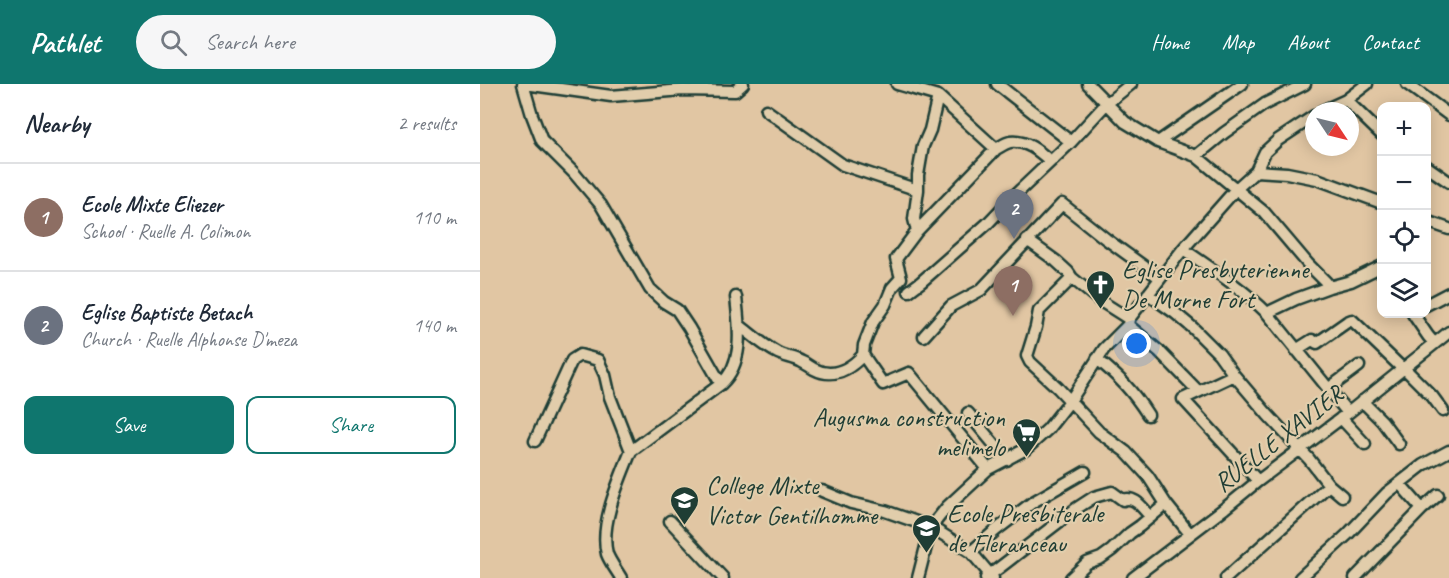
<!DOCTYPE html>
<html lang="en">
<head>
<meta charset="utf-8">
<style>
	:root { --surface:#fff; --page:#f6f6f7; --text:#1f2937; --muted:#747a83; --line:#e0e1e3; --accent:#0f766e }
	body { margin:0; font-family:Caveat,sans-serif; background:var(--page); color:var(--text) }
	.controls { position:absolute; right:18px; top:18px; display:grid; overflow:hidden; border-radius:12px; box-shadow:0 3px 15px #0003 }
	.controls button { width:54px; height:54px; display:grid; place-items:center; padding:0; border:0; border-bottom:2px solid var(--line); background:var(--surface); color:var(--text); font:30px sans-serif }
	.compass { position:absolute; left:825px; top:18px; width:54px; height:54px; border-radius:50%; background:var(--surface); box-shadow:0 3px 15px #0003; rotate:125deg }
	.you { position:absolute; left:657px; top:260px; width:21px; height:21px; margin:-15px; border:4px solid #fff; border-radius:50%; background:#1a73e8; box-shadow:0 0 0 9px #1a73e833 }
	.badge { display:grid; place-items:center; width:39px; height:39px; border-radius:50%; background:var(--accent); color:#fff; font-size:20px; font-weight:700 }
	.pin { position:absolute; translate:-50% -50px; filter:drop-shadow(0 2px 3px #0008) }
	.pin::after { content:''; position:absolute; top:32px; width:21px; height:18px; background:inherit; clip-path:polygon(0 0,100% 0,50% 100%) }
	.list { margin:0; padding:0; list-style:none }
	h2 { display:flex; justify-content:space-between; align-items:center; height:78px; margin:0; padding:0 24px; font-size:26px }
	h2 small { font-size:20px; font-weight:400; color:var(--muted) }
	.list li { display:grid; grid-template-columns:39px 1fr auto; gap:18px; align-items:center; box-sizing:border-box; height:108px; padding:0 24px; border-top:2px solid var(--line) }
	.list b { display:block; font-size:22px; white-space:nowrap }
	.list p { margin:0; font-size:20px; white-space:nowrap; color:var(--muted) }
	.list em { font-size:20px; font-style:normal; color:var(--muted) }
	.actions { display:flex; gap:12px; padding:18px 24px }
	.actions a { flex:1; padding:14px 0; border:2px solid var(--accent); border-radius:12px; text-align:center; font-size:21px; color:var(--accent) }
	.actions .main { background:var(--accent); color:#fff }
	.icon { flex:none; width:33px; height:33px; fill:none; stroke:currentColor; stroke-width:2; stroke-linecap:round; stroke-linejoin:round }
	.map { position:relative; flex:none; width:969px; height:494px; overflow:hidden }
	header { display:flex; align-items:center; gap:36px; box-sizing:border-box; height:84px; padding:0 30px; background:var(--accent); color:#fff }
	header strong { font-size:28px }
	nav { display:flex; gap:33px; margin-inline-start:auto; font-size:21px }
	.search { width:420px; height:54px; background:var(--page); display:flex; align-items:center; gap:15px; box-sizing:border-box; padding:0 21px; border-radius:33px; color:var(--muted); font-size:22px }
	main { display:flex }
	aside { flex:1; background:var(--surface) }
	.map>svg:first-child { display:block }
</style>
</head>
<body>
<header>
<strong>Pathlet</strong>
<div class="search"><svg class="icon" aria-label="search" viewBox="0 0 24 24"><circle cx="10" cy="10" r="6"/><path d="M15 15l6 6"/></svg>Search here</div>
<nav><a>Home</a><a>Map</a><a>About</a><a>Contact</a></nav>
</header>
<main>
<aside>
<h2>Nearby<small>2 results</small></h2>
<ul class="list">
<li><span class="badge" style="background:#8d6e63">1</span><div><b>Ecole Mixte Eliezer</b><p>School · Ruelle A. Colimon</p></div><em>110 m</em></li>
<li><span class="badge" style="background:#6b7280">2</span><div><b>Eglise Baptiste Betach</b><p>Church · Ruelle Alphonse D'meza</p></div><em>140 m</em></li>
</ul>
<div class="actions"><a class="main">Save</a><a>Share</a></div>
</aside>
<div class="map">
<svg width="969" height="494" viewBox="0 0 969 494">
	<rect width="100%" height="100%" fill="#e1c6a3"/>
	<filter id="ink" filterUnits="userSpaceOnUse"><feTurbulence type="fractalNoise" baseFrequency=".0167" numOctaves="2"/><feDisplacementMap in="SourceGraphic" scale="12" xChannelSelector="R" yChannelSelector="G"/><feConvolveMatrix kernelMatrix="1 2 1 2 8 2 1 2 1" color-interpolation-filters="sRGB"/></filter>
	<g filter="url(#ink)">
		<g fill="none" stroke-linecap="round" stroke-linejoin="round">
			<defs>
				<path id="minor" d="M43 0 52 31 62 57 94 89 121 121 170 205 184 218 197 226 209 244 241 300
					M45 0 131 12 203 6 255 7 263 0
					M417 0 458 12 516 65
					M517 0 591 58
					M608 0 645 38 678 58 716 72 756 105 784 128 828 180 846 198 849 203
					M927 0 969 31
					M458 12 450 46 443 62 438 91V106L434 135 437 147 416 175 421 194 412 204 405 221 393 238 384 261 383 271 403 300 429 289 508 385
					M866 16 902 51
					M286 26 363 81 438 106
					M842 27 866 16 887 0
					M678 58 762 0
					M716 72 744 49 785 20 825 0
					M946 82 969 98
					M776 87 807 89 837 95 902 119
					M946 137 969 145
					M437 147 516 65C520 63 525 59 530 58 546 56 559 67 570 77
					M547 156 576 177 588 188 592 194 619 216 649 235
					M703 165C732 185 763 205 788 230L868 329
					M592 194 559 227 556 243 547 272 550 278 578 304 619 348 646 368 668 392 686 420 710 450
					M429 207 441 198 507 140 534 112 591 58 626 20 651 0
					M668 210 695 229 713 244 739 270 754 291 788 331 829 375 849 401 746 494
					M946 221 969 209
					M788 230 791 227 816 215 849 203 871 197 902 182
					M933 230 948 252 954 259
					M259 241C271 250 283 261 296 268 304 273 314 273 322 278 327 280 330 283 334 285 353 295 370 285 383 271
					M648 241 680 268 718 307
					M444 252 471 222 501 206 582 120 626 155 680 194
					M816 266 832 256 837 259 867 238 872 236 923 285
					M617 275C639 293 652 306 668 331
					M924 284 952 312 963 327
					M754 291 703 315 778 397
					M848 305 879 282
					M882 317 902 337 919 360
					M488 329 527 376
					M861 334 885 360
					M55 357 92 276 100 271 118 276 125 291 130 313 151 367C140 395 119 440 127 470 130 478 137 487 141 494
					M151 367 241 300C265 278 259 242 256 213
					M920 400 942 425
					M849 401 862 412
					M342 407 371 419 405 427 451 443 491 468 513 494
					M190 437 243 494
					M491 468 516 446 553 418 605 388
					M438 494 451 443 467 423 508 385 546 365 568 345 590 317 624 265 648 241 649 235 703 165 756 105 776 87 785 68 798 56 834 32
					M506 494 597 424 614 413 632 408 643 416C655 411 663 425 671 433
					M591 494 607 479 621 474 632 466 650 449 660 442 686 420
					M653 494 745 424 778 397 868 329 969 248
					M820 494 868 450 907 409 943 381 969 367
					M875 494 942 425 958 411"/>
			</defs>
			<!-- minor casing -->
			<use href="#minor" stroke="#1f3d34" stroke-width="15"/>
			<!-- minor -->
			<use href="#minor" stroke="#e1cdab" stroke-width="10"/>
		</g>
	</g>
	<!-- icons -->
	<defs>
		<symbol id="church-pin" viewBox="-11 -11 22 30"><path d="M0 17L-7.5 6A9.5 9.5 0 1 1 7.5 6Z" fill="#1f3d34" stroke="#e1cdab"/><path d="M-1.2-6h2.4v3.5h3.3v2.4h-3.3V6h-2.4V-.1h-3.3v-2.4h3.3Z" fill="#fff"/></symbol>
		<symbol id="supermarket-pin" viewBox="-11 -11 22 30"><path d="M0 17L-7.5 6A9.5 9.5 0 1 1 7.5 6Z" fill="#1f3d34" stroke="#e1cdab"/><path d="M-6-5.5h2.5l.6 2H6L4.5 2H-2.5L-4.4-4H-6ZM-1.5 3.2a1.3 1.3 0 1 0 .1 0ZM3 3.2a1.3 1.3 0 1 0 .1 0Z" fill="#fff"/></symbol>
		<symbol id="school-pin" viewBox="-11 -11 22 30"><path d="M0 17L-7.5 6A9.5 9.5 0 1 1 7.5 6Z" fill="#1f3d34" stroke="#e1cdab"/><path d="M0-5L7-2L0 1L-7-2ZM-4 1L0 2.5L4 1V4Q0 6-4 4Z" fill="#fff"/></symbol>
	</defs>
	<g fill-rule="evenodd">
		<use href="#church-pin" x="604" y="184" width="33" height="45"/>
		<use href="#supermarket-pin" x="530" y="332" width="33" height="45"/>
		<use href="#school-pin" x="188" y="400" width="33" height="45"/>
		<use href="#school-pin" x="430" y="428" width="33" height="45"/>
	</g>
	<g text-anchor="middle" stroke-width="4.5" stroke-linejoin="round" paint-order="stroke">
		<!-- poi labels -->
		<g font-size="26" fill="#1f3d34" stroke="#e1cdab" text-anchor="start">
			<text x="642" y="194">Eglise Presbyterienne<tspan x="642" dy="30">De Morne Fort</tspan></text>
			<text x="525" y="342" text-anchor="end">Augusma construction<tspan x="525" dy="30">melimelo</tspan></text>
			<text x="226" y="410">College Mixte<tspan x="226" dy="30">Victor Gentilhomme</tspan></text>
			<text x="467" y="438">Ecole Presbiterale<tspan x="467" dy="30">de Fleranceau</tspan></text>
		</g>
		<!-- street labels -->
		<g font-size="26" fill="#1f3d34" stroke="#e1cdab">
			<text transform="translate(798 354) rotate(-38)" y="9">RUELLE XAVIER</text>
		</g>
	</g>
</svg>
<div class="controls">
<button>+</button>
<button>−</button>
<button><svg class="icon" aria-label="locate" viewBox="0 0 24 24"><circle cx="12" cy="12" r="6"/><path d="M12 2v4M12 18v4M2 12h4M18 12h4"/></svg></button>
<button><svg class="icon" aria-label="layers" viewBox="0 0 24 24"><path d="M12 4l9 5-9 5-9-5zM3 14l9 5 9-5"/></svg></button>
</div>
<svg class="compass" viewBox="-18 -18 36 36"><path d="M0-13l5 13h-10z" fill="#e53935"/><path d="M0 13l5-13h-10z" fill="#747a83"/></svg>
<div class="you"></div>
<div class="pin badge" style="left:533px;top:232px;background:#8d6e63">1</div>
<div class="pin badge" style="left:534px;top:155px;background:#6b7280">2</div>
</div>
</main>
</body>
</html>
